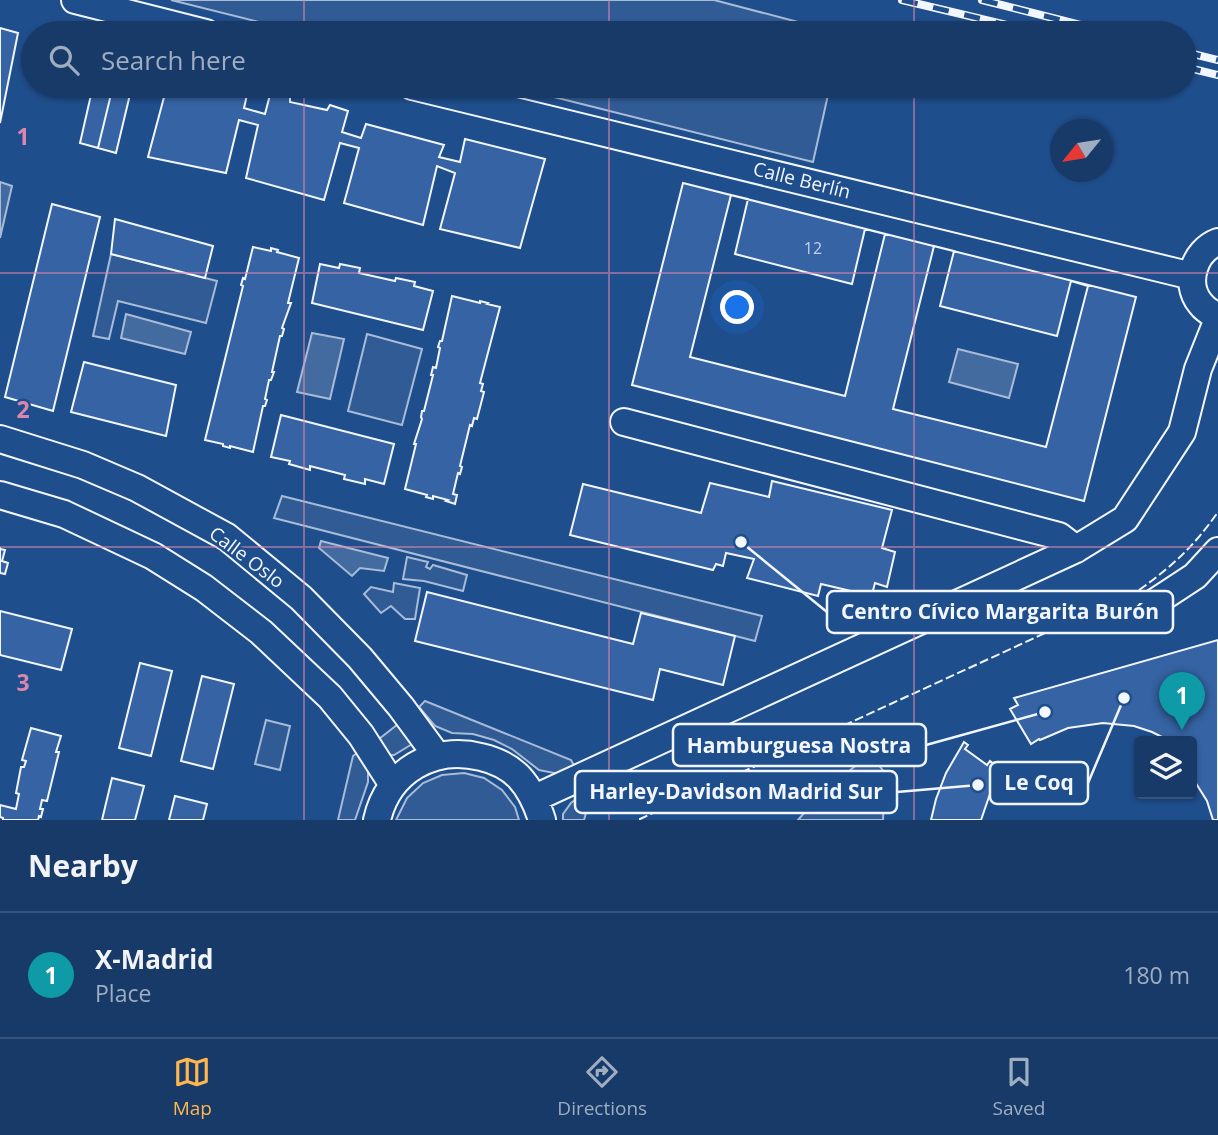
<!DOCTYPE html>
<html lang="en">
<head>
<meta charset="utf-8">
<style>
	:root { --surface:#173a69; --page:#20416f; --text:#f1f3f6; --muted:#9eadc0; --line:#36547d; --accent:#ffb74d }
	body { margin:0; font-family:"Open Sans",sans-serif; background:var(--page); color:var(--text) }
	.controls { position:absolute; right:21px; bottom:21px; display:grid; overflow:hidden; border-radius:7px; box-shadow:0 2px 5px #0004 }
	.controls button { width:63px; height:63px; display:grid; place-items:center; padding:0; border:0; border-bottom:2px solid var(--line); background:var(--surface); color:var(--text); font:35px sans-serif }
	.compass { position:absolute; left:1050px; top:119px; width:63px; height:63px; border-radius:50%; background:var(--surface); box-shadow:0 2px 5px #0004; rotate:240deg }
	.you { position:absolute; left:738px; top:308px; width:24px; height:24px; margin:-18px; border:5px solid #fff; border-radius:50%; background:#1a73e8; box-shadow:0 0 0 10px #1a73e833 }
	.badge { display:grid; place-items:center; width:46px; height:46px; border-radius:50%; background:var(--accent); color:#fff; font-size:23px; font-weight:700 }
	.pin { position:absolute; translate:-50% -58px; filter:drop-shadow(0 2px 4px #0008) }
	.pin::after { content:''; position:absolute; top:37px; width:24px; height:21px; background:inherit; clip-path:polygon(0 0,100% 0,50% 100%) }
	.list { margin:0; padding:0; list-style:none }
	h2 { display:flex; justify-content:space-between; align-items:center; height:91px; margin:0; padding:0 28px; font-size:30px }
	h2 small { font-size:23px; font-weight:400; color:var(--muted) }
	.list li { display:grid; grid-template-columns:46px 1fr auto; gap:21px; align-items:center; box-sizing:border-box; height:126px; padding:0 28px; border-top:2px solid var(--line) }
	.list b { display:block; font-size:26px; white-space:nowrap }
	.list p { margin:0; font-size:23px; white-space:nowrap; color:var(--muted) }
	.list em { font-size:23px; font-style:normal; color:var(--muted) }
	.icon { flex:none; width:38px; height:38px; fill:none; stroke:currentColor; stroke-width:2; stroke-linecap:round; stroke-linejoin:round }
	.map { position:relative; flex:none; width:1218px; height:820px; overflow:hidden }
	.search { position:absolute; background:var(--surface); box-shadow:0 2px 5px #0004; left:21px; right:21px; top:21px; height:77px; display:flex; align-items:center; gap:18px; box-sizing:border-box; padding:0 24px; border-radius:38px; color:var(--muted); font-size:26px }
	.sheet { height:217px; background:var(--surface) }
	nav { display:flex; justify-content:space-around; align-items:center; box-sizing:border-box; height:98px; border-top:2px solid var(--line); background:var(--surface); font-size:19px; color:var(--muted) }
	nav a { display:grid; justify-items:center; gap:4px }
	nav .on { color:var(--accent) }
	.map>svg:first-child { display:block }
</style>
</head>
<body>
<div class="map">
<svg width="1218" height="820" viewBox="0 0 1218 820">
	<rect width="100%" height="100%" fill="#1f4e8c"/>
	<!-- built -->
	<path fill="#305b95" stroke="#a8bbd7" stroke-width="2" d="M171 0H714L840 33H303Z
		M510 86H830L813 162Z
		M111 254 217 281 206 323 118 301 109 339 93 336Z
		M367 334 422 349 402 425 348 411Z
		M282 496 762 616 755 641 274 518Z
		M407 557 428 562 426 567 430 569 433 565 467 575 463 591 424 581 403 579Z
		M394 583 420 588 415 619H405L391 606 381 613 364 594 371 587 393 592Z
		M425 701 571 760 576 769 559 774 539 770 512 749 494 740 473 734 452 733 435 726 419 707Z
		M266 720 290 726 280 770 255 764Z
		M402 721 414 743 394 755H390L379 739Z
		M360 751 368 762V782L355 820H338L353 756Z
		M866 757 877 763 885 773 883 820H798L819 796Z
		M464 773 484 778 502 790 515 807 519 820H396L407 798 423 783 442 775Z
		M586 791 590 799 584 820H563V814L571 803Z"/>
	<!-- water -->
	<path fill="#446ba0" stroke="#a8bbd7" stroke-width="2" d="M0 182 12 186 0 238Z
		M126 314 191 332 185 354 121 338Z
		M312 333 344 339 330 399 297 392Z
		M958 349 1018 364 1009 398 949 382Z
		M321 541 388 558 384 571 360 568 352 576 319 548Z"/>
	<!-- building -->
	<path fill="#3563a3" stroke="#f2f6ff" stroke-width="2" fill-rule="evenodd" d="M0 28 18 33 0 123Z
		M93 86H113L98 148 80 143Z
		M113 86H132L116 153 98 148Z
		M167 86H249L244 108 265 114 271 91 290 96V102L327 110 330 105 348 111 342 132 361 138 366 124 444 145 439 157 460 162 465 139 545 159 520 248 440 229 455 173 437 166 423 225 344 203 359 148 340 143 324 200 246 178 258 125 239 120 226 173 148 157Z
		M683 183 1136 297 1084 501 632 385ZM731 195 748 199 735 254 852 284 865 229 885 234 845 396 690 357ZM934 246 954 251 940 306 1057 336 1071 281 1088 286 1046 447 893 409Z
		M52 204 100 217 53 411 5 397Z
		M115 219 213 246 205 278 111 254Z
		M253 247 271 251V248L278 250 277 252 299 258 288 303H291L282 328 284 329 282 336H280L272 372H274L271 380H269L265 399 267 400 265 406H263L253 452 230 446V448L223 446V444L205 440 243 286 241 285 243 278 245 279Z
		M320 264 339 268 340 264 360 268 359 273 395 281 396 278 415 282 414 286 433 291 423 330 312 303Z
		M452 296 480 303V301L488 303 487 304 500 307 480 383 483 384 481 391 484 392 477 419 474 418 472 426 470 425 460 466 462 467 460 474 458 473 453 494 457 495 455 504 446 501 448 500 433 496V499L426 497 427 495 405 489 416 444H414L422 419 421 417 422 411H424L433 375H431L433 367 436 368 440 348 438 347 440 341H442Z
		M84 362 176 385 166 436 71 412Z
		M281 415 394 444 384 484 365 479V484L344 479 345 475 310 466V470L289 464 290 461 271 457Z
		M772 481 892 510 882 548 895 552 887 587 875 583 868 609 848 603 851 591 821 584 818 596 747 578 754 559 726 553 723 566 716 564 713 570 570 535 583 484 701 513 710 483 769 497Z
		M0 547V549L5 550 2 561 8 563 5 574 0 573Z
		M427 592 633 644 641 613 735 636 723 685 660 669 653 700 415 641Z
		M0 611 72 629 61 670 0 655Z
		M1218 640V820H1213L1207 801 1192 777V741H1170L1152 732 1134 726 1103 723 1068 728 1040 740 1039 739 1031 744 1010 709 1018 705 1014 698Z
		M140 663 172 671 151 756 119 748Z
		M202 676 234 684 213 769 181 761Z
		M31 728 61 736 56 752H59L47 801 42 800 40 809H43L41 817 39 816 38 820H3V818L0 817V805L16 809 19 794 16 793 21 767H24L26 761 22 760Z
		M964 742 968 745 965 749 987 765 990 761 1004 772 991 791 981 820H931L936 799 946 773Z
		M112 778 144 786 135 820H102Z
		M175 796 207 804 203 820H169Z"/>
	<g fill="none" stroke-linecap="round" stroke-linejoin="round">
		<defs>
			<path id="minor" d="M75 0 206 33
				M412 86 1192 276
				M1218 242C1194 251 1184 283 1200 303 1205 310 1211 313 1218 317
				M624 422 1059 536 1076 549
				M0 439 83 465 137 488 227 537 301 598 360 658 401 707 437 756
				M0 495 64 514 153 556 204 588 261 632 330 697 361 735 393 785
				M1137 614 1195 576 1218 551
				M535 798 1076 549 1125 519 1182 432 1198 369 1218 319
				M377 820C388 771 433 745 481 757 494 760 509 767 519 777 531 790 537 804 542 820"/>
		</defs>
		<!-- minor casing -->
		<use href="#minor" stroke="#f2f6ff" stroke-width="30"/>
		<!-- minor -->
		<use href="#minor" stroke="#1f4e8c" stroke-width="26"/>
		<defs>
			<path id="rail" d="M902 0 1041 33
				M982 0 1112 33
				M1185 52 1218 60
				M1185 67 1218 75"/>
		</defs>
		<!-- rail casing -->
		<use href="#rail" stroke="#f2f6ff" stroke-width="8"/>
		<!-- rail -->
		<use href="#rail" stroke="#1f4e8c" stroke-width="5" stroke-dasharray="16" stroke-linecap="butt"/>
		<!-- fence -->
		<path stroke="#f2f6ff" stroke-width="2" stroke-dasharray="9 3.5" stroke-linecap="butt" d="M640 820V819L1139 590C1173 566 1194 546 1218 512"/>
	</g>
	<!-- grid -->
	<path fill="none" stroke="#da87ad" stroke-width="2" stroke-opacity="0.55" d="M304 0V33M609 0V33M914 0V33M304 86V820M609 86V820M914 86V820M0 273H1218M0 547H1218"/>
	<g text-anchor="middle" stroke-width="5" stroke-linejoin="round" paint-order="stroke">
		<!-- number labels -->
		<g font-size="16" fill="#c3d1e8">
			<text x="813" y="254">12</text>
		</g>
		<!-- street labels -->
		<g font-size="19" fill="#f2f6ff" stroke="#1f4e8c">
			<text transform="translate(802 180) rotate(14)" y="7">Calle Berlín</text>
			<text transform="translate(247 557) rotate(37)" y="7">Calle Oslo</text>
		</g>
	</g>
	<g font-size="23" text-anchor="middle" font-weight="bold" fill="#da87ad" stroke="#1f4e8c" stroke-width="5" stroke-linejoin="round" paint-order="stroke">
		<text x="23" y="145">1</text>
		<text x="23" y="418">2</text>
		<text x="23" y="691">3</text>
	</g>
	<!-- callouts -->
	<path fill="none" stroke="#f2f6ff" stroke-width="2.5" d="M741 542L827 612M1045 712L926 745M1124 698L1088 783M978 785L897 792"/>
	<g fill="#f2f6ff" stroke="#1f4e8c" stroke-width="2.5">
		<circle cx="741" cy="542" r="7"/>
		<circle cx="1045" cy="712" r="7"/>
		<circle cx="1124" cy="698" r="7"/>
		<circle cx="978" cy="785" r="7"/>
	</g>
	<g fill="#1f4e8c" stroke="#f2f6ff" stroke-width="2.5">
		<rect x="827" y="591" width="346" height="42" rx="7"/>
		<rect x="673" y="724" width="253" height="42" rx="7"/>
		<rect x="990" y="762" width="98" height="42" rx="7"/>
		<rect x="575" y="771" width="322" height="42" rx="7"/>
	</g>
	<g font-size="21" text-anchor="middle" font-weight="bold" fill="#f2f6ff">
		<text x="1000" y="619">Centro Cívico Margarita Burón</text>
		<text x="799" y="753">Hamburguesa Nostra</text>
		<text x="1039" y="790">Le Coq</text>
		<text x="736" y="799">Harley-Davidson Madrid Sur</text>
	</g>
</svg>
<div class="controls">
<button><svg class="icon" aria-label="layers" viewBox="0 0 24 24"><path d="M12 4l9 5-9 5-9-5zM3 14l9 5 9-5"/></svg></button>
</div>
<svg class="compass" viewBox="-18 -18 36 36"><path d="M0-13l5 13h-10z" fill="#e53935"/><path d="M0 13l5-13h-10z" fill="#9eadc0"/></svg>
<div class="you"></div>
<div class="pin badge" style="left:1182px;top:730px;background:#0f9aa8">1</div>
<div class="search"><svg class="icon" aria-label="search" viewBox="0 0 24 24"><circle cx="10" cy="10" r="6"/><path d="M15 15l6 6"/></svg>Search here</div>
</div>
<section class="sheet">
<h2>Nearby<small></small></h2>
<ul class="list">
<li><span class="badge" style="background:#0f9aa8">1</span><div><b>X-Madrid</b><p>Place</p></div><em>180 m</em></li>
</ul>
</section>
<nav>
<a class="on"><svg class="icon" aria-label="map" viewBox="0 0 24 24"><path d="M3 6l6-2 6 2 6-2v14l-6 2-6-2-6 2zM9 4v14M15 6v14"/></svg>Map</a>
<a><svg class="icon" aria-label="directions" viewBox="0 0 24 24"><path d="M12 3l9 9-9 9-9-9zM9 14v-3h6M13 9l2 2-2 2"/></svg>Directions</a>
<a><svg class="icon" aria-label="saved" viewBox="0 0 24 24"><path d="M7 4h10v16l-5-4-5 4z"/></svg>Saved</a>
</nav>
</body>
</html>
